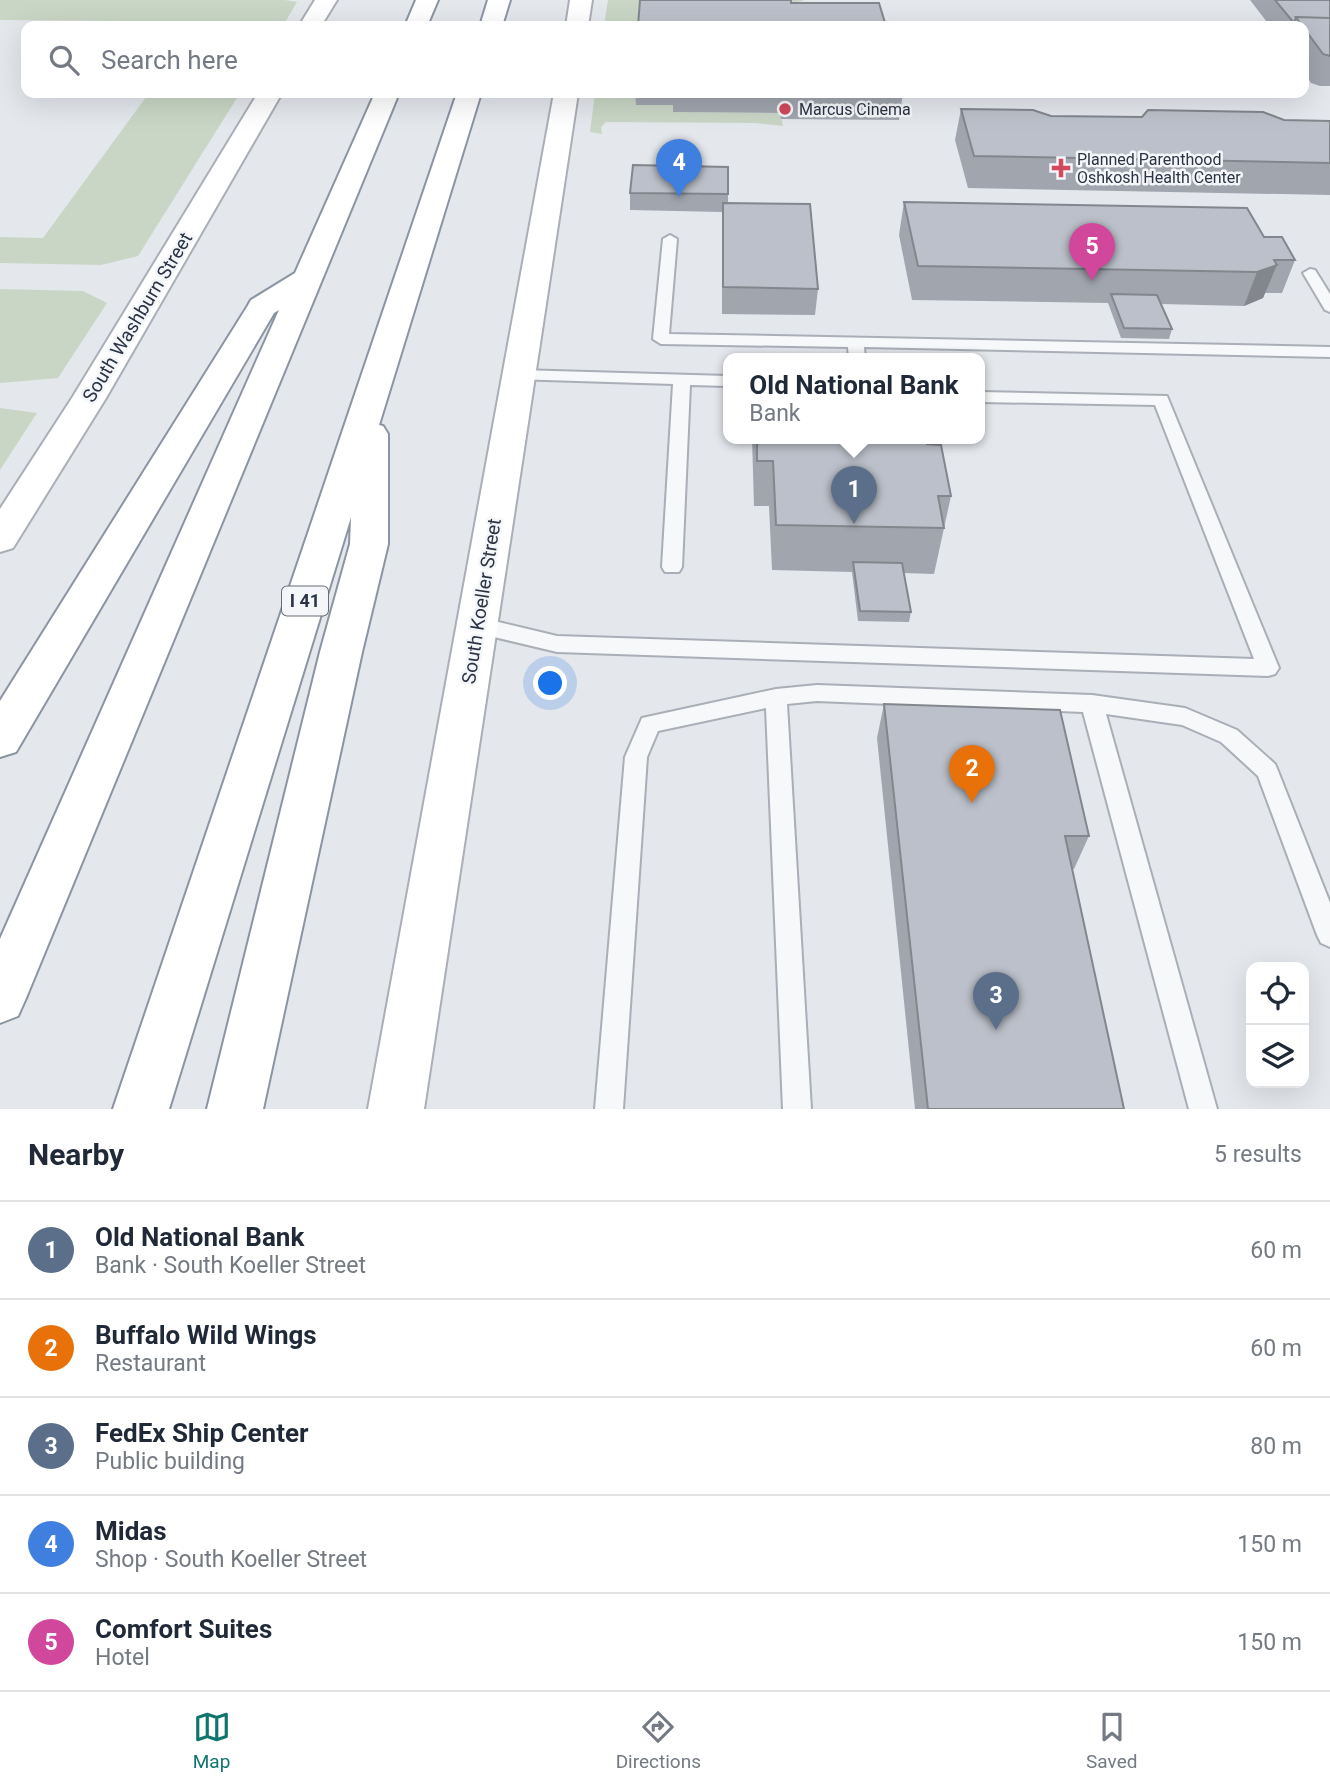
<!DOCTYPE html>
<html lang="en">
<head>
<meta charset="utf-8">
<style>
	:root { --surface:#fff; --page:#f2f2f3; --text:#1f2937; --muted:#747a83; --line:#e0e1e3; --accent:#0f766e }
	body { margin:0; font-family:Roboto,sans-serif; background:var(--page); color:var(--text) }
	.controls { position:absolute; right:21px; bottom:21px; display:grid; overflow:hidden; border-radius:14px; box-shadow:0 7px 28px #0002 }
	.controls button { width:63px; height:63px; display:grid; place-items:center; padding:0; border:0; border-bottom:2px solid var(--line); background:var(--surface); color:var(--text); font:35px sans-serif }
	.you { position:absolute; left:551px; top:684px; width:24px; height:24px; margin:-18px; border:5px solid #fff; border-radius:50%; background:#1a73e8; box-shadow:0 0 0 10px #1a73e833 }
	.badge { display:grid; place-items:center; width:46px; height:46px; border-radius:50%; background:var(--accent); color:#fff; font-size:23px; font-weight:700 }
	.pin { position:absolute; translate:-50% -58px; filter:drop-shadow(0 2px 4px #0008) }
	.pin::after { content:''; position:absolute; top:37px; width:24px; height:21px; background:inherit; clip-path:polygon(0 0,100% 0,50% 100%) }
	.popup { position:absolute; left:723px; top:353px; width:262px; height:91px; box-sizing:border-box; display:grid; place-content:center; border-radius:14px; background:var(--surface); filter:drop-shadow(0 2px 5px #0005); font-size:23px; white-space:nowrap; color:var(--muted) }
	.popup b { font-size:26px; color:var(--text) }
	.popup::after { content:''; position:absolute; left:50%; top:100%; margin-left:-14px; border:14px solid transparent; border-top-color:var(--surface) }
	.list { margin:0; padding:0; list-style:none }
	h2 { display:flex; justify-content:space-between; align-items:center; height:91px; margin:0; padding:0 28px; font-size:30px }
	h2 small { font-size:23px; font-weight:400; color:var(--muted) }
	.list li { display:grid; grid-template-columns:46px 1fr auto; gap:21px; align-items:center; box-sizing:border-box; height:98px; padding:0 28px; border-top:2px solid var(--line) }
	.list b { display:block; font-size:26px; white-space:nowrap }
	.list p { margin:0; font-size:23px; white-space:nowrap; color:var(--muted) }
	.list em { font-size:23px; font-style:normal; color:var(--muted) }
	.icon { flex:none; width:38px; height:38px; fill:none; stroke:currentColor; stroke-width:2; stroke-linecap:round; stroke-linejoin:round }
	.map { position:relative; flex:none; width:1330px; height:1109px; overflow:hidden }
	.search { position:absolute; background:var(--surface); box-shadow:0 7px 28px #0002; left:21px; right:21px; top:21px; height:77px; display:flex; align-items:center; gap:18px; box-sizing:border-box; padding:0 24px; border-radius:14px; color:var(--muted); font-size:26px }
	.sheet { height:581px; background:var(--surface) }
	nav { display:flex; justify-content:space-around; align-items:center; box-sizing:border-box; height:98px; border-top:2px solid var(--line); background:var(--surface); font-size:19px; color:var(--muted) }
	nav a { display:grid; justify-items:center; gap:4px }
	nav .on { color:var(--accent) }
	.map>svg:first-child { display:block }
</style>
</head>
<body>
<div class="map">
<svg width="1330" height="1109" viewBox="0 0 1330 1109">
	<rect width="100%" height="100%" fill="#e4e7ec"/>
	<!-- green -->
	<path fill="#c9d6c5" d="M0 0H285L297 2 284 24 276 26H129L126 21 0 20Z
		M608 0H803V1L640 26H604Z
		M149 93H240L138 256 101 265 0 263V237L43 238Z
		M595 93H636V105H674V112L780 113 783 126 756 123 606 122 601 127 602 134 590 132Z
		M0 289 83 291 107 303 58 378 0 383Z
		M0 408 37 413 0 470Z"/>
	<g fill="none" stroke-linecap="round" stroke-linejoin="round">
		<defs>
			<path id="lane" d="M670 235 677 239 669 334 1330 347V357L864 347 865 358H849L848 347 661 344 653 339 663 239Z
				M1310 269 1315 270 1330 294V312L1325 310 1303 273Z
				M519 370 728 376V386L690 385 682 567 679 572H665L662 567 673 384 513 379 511 375 513 371Z
				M980 392 1167 396 1279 668 1275 674 1268 676 557 652 477 633 470 630 467 625 470 620 477 617 557 636 1254 659 1155 405 980 402Z
				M817 685 1092 695 1185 708 1237 730 1275 764 1278 771 1330 903V947L1321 943 1317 935 1258 776 1221 742 1182 725 1106 714 1217 1109H1189L1083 712 817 701 787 704 811 1109H783L766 708 658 731 647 757 623 1109H595L625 757 642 718 776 689Z"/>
			<path id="secondary" d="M315 0H337L321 26H299Z
				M570 0H592L588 26H566Z
				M258 93H282L106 398 13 548 0 552V509L72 398Z
				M554 93H578L424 1109H368Z"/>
			<path id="highway" d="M416 0H438L427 26H405Z
				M488 0H510L502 26H480Z
				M375 93H399L26 998 18 1016 0 1023V939L279 310 274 313 16 752 0 757V701L247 307 251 300 295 273Z
				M457 93H481L379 425 383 426 388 434V544L362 652 263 1109H207L320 652 350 544 351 517 169 1109H113Z"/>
		</defs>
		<!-- lane casing -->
		<use href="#lane" stroke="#a9aeb7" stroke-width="4"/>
		<!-- secondary casing -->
		<use href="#secondary" stroke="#a9aeb7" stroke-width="4"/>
		<!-- highway casing -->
		<use href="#highway" stroke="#8b94a3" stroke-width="4"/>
		<!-- lane -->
		<use href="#lane" fill="#f7f8fa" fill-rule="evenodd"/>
		<!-- secondary -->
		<use href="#secondary" fill="#fff" fill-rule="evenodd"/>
		<!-- highway -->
		<use href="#highway" fill="#fff" fill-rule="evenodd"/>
	</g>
	<!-- wall -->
	<path fill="#a1a5ae" d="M1250 0H1330V86H1320L1311 83 1304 72V26H1270Z
		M635 93H903L899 120 781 119 780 113 673 112V105H636Z
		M961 109 1051 116 1330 121V195L968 188 955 140Z
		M728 167V203L818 289 815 315 722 314V212L630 210V193Z
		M904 202 1264 237 1295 260 1282 293H1265L1263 298 1244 306 1161 304 1172 329 1169 339 1121 338 1108 303 912 300 899 235Z
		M752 438H926L927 444 951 496 934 574 904 573 911 612 909 622 858 621 852 572 772 570 769 506H754Z
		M884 704 1089 836 1074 869H1072L1124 1109H915L877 738Z"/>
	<!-- shaded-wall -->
	<path fill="#83868d" d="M1277 265 1263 298 1244 306 1257 272Z"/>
	<!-- building -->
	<path fill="#bbc0ca" stroke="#83868d" stroke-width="2" d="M640 0H791V3H879L886 26H638Z
		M1275 0H1330V18L1296 17 1294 23Z
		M1296 17 1330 18V56L1323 54 1304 28V26H1302Z
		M961 109 1033 110 1051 116 1142 117 1148 110 1263 112 1284 120 1330 121V163L974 156Z
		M633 165 728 167V194L630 193Z
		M904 202 1247 208 1264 237H1282L1295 260H1274L1277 265 1257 272 918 266Z
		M723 203 810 204 818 289 723 287Z
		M1111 294 1157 295 1172 329 1124 328Z
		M757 438H926L927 444 941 445 951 496H938L944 528 776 525 773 461H757Z
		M853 562 902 563 911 612 860 611Z
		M884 704 1060 710 1089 836H1065L1124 1109H928Z"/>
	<!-- markers -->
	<g fill="#d1495b" stroke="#f4f6f9" stroke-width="2.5">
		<circle cx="785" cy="109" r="7"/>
		<path d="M1057.5 157.5h7v7h7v7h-7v7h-7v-7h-7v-7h7z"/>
	</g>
	<g text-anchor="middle" stroke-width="5" stroke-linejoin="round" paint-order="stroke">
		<!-- far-poi labels -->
		<g font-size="16" fill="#2b3445" stroke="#f4f6f9" text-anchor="start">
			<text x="799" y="115">Marcus Cinema</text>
			<text x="1077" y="165">Planned Parenthood<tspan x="1077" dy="18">Oshkosh Health Center</tspan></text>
		</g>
		<!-- shield labels -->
		<rect fill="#f4f6f9" stroke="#676e7b" stroke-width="2" x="282" y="586.5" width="46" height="29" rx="5"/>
		<g font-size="18" font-weight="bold" fill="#2b3445">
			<text x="305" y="607">I 41</text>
		</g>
		<!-- street labels -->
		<g font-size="19" fill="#2b3445" stroke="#f4f6f9">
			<text transform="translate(137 317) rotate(-59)" y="7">South Washburn Street</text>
			<text transform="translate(481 601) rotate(-81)" y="7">South Koeller Street</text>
		</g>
	</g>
</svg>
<div class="controls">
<button><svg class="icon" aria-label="locate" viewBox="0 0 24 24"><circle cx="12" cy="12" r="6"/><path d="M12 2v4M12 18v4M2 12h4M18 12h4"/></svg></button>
<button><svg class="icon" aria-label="layers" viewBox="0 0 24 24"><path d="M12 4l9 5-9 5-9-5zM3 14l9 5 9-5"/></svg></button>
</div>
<div class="you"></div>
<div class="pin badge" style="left:854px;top:524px;background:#5c6f8a">1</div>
<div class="popup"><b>Old National Bank</b>Bank</div>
<div class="pin badge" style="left:972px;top:803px;background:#e8710a">2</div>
<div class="pin badge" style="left:996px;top:1030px;background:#5c6f8a">3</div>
<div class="pin badge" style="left:679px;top:197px;background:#3f7fe0">4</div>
<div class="pin badge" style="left:1092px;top:281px;background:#d1479c">5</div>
<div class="search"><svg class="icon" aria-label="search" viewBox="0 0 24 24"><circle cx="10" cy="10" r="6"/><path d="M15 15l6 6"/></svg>Search here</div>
</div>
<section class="sheet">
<h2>Nearby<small>5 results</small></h2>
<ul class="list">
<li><span class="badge" style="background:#5c6f8a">1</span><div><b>Old National Bank</b><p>Bank · South Koeller Street</p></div><em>60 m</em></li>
<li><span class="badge" style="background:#e8710a">2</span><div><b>Buffalo Wild Wings</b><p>Restaurant</p></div><em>60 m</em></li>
<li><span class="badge" style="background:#5c6f8a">3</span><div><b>FedEx Ship Center</b><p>Public building</p></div><em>80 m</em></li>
<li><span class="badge" style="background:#3f7fe0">4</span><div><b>Midas</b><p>Shop · South Koeller Street</p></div><em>150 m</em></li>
<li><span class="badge" style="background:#d1479c">5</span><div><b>Comfort Suites</b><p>Hotel</p></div><em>150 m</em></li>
</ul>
</section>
<nav>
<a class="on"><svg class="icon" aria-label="map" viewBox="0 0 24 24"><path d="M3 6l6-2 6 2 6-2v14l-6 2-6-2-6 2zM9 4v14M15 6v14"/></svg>Map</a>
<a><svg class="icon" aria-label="directions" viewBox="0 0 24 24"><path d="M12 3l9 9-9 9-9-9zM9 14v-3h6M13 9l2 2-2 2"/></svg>Directions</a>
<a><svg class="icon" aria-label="saved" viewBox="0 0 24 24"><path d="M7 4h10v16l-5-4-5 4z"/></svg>Saved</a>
</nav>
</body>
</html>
